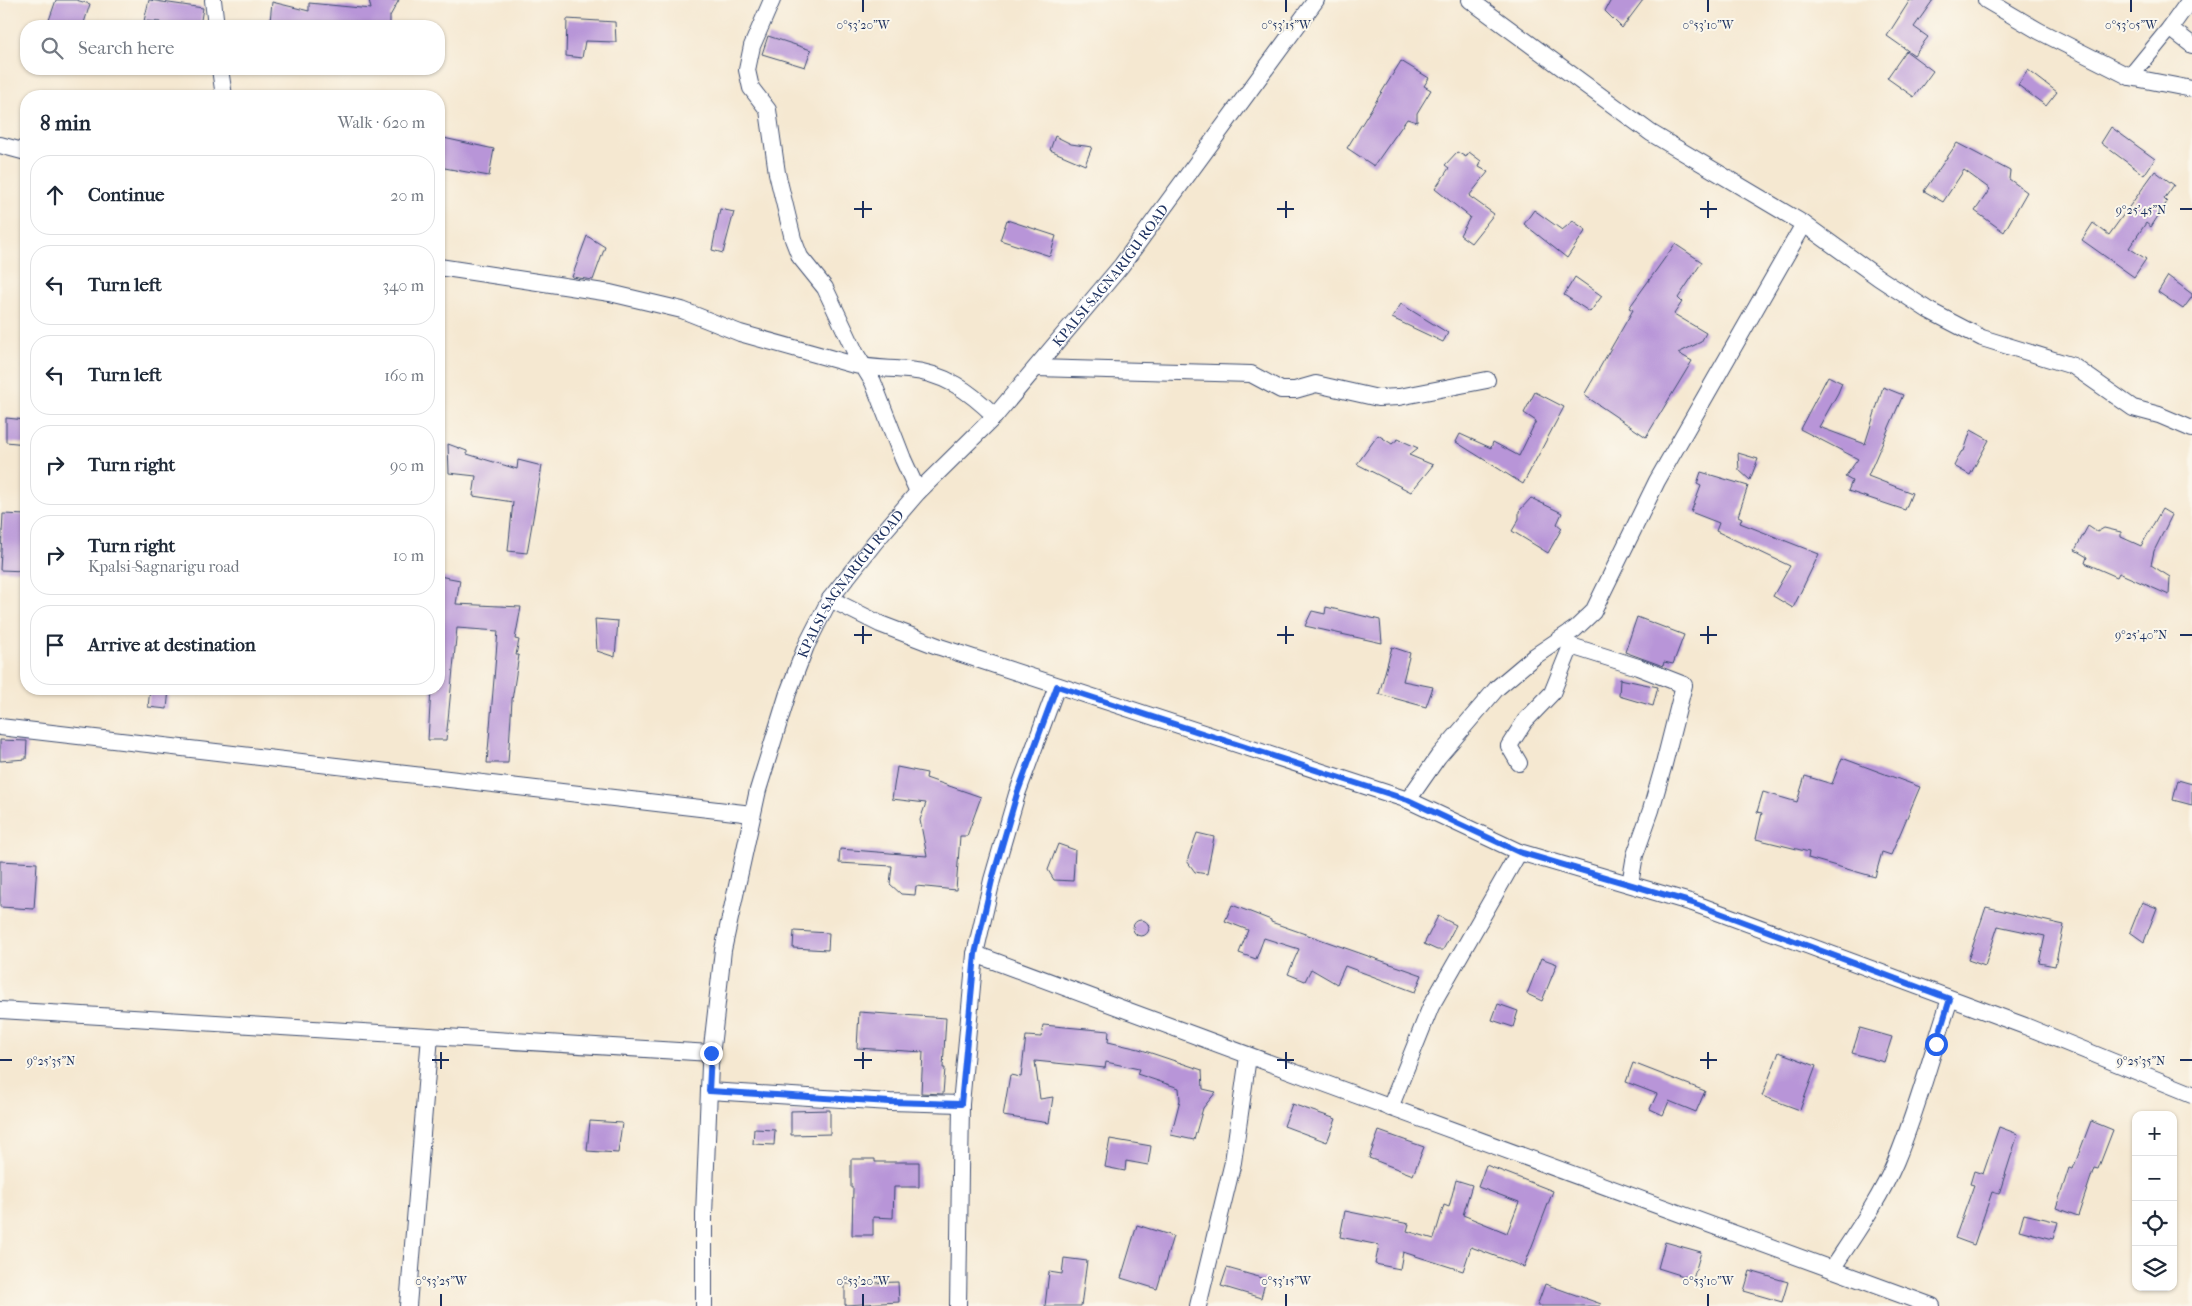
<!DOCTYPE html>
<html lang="en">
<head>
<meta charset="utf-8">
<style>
	:root { --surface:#fff; --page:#f6f6f7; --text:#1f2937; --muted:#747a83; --line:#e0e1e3 }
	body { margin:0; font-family:"IM FELL French Canon",serif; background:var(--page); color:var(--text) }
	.controls { position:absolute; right:15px; bottom:15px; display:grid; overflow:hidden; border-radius:10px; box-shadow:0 1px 4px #0004 }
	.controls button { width:45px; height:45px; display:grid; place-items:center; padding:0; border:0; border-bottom:1px solid var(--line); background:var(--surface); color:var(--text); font:25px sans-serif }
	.stop { position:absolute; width:15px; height:15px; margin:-11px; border:4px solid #2563eb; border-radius:50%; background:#fff }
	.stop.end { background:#2563eb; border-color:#fff; box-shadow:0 1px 5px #0008 }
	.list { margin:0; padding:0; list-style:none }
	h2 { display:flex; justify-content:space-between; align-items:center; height:65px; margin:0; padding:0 20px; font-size:21px }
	h2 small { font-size:16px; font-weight:400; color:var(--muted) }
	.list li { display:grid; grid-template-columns:32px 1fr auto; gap:15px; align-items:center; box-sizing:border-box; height:80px; margin:0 10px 10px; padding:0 10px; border:1px solid var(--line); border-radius:20px }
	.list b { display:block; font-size:19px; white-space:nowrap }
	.list p { margin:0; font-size:16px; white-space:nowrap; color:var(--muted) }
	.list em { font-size:16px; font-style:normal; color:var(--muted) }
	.icon { flex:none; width:28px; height:28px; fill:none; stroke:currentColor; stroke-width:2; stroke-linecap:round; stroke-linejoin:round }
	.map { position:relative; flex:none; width:2192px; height:1306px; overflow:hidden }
	.search { position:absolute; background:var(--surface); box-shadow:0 1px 4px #0004; left:20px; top:20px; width:425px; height:55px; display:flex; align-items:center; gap:12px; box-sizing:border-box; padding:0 18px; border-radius:20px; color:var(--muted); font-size:19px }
	.panel { position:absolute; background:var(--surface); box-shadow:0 1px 4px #0004; left:20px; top:90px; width:425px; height:605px; border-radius:20px }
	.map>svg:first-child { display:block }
</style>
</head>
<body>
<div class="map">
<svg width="2192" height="1306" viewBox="0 0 2192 1306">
	<rect width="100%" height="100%" fill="#fbf7ec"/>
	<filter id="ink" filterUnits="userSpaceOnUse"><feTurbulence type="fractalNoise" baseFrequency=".02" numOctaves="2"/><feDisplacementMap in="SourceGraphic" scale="10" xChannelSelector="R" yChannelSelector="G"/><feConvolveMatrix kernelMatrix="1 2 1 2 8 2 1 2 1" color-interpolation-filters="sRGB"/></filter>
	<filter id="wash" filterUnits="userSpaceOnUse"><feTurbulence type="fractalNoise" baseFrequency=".0096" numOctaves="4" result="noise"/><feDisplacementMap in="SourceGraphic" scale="20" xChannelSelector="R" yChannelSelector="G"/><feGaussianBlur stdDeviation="1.12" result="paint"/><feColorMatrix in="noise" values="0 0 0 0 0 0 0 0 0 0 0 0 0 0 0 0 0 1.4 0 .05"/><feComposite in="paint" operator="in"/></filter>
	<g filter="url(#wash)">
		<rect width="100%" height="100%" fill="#f5e8d1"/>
		<g id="blocks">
			<!-- building -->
			<path fill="#b895d8" d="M56 0H76L90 4 83 26H47Z
				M149 0 203 8 200 26H160V22L144 21Z
				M369 0H399L390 16V26H286L270 21 272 2 309 11V3L371 9Z
				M1611 0H1643L1622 28 1605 11Z
				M1910 0H1933L1914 27 1928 37 1914 55 1887 36Z
				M567 19 615 22 616 42 585 41 582 58 566 56Z
				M768 36 811 50 805 67 762 54Z
				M1906 51 1933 71 1914 97 1887 78Z
				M1401 61 1429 78 1424 86 1431 90 1417 113V122L1407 119 1374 166 1347 148Z
				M2028 70 2057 92 2046 106 2018 85Z
				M2111 127 2155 159 2144 175 2101 143Z
				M1055 136 1071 144 1092 147 1085 165 1050 150Z
				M439 137 494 149 489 176 439 167Z
				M1957 143 2010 171 2009 179 2027 192 2004 232 1975 211 1990 189 1964 170 1943 202 1924 191Z
				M1457 152 1466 157 1469 152 1481 161 1479 167 1488 172 1469 196 1494 214 1471 243 1460 235 1470 217 1435 189 1449 168 1445 165Z
				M2155 171 2174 185 2164 199 2167 202 2151 227 2146 223 2129 248 2146 259 2134 277 2082 240 2093 223 2109 235Z
				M720 209 734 212 723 253 712 250Z
				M1534 210 1562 230 1573 221 1586 230 1567 258 1524 224Z
				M1007 220 1056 236 1050 256 1000 240Z
				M587 236 605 247 593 280 572 277Z
				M1675 244 1702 262 1678 298 1682 302 1674 314 1706 333 1701 342 1678 353 1692 361 1646 437 1584 395 1633 310 1629 308Z
				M2168 276 2192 294V297L2183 309 2158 292Z
				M1575 277 1602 296 1590 312 1564 295Z
				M1401 304 1448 333 1443 342 1392 318Z
				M1828 376 1842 383 1838 393 1819 427 1865 444 1883 387 1903 395 1868 476 1912 493 1905 510 1848 491 1852 481 1845 477 1858 459 1800 429Z
				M1535 392 1564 407 1523 484 1456 442 1460 434 1491 448 1493 442 1519 456 1536 421 1524 413Z
				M6 418 26 420V444L6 442Z
				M1971 430 1989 440 1970 475 1954 466 1961 452 1964 451Z
				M1378 435 1392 444 1398 439 1418 448 1409 455 1433 465 1411 492 1357 464Z
				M448 444 467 451V454L517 469 518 460 542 466 527 553 508 551 513 502 473 496 476 476 449 473Z
				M1738 453 1758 459 1750 480 1739 470Z
				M1701 472 1748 486 1738 516 1742 518 1740 523 1819 554 1793 608 1773 596 1790 566 1716 531 1719 523 1691 512 1701 486 1697 484Z
				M1531 498 1562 513 1557 524 1562 528 1548 553 1512 531 1519 519V511Z
				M2162 509 2172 515 2154 551 2151 565 2170 577 2169 595 2119 573 2117 577 2085 563 2087 557 2075 550 2088 526 2097 532 2104 528 2121 532V537L2141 546Z
				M3 514 26 515V571L0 570Z
				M439 576 460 580 456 604 521 607 515 639 519 640 516 655H519L512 700 508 763H487L498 631 457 628 446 740H428L431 689H439Z
				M1326 607 1380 620 1382 643 1305 626 1312 611 1325 614Z
				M1637 617 1684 635 1673 664 1664 662 1663 666 1625 652Z
				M595 619 618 621 615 657 597 651Z
				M1392 647 1410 653 1403 681 1433 687 1426 707 1379 694Z
				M1620 679 1658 687 1653 706 1619 696Z
				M150 689H169L167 709 148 707Z
				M0 740 27 741 26 759 0 761Z
				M1842 758 1920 787 1891 855 1882 852 1875 877 1808 858 1809 852 1756 839 1762 813 1757 812 1763 792 1797 802 1805 776 1832 784Z
				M897 767 927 773 926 778 981 797 967 836H960L956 890 916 886 915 895 901 894 890 884 892 866 839 863 840 849 927 856 920 820 926 803 892 799Z
				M2178 780 2192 784V805L2173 800Z
				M1197 833 1214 837 1207 874 1195 872 1187 861Z
				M1058 844 1075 850 1073 881 1054 880 1048 870Z
				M0 861 37 863 34 909 0 907Z
				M2142 902 2157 908 2144 942 2130 932Z
				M1232 905 1271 920V922L1422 975 1415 992 1345 966 1337 984 1311 969 1305 981 1288 974 1299 949 1264 938 1256 959 1239 953 1248 930 1225 921Z
				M1986 907 2064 925 2055 966 2039 963 2045 936 1998 926 1985 966 1968 960Z
				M1438 916 1456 925 1443 950H1437L1424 944Z
				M1133 928a8 8 0 1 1 16 0a8 8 0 1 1-16 0Z
				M794 931 829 933 828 950 793 948Z
				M1541 958 1557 964 1542 1001 1527 994Z
				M1498 1004 1518 1011 1513 1027 1492 1020Z
				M859 1012 946 1018 943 1068H945L943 1094 921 1093 923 1052 857 1048Z
				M1043 1025 1109 1031 1108 1042 1139 1049 1202 1070 1203 1089 1216 1092 1203 1108 1194 1140 1171 1135 1180 1100 1179 1088 1137 1074 1139 1069 1106 1062 1105 1068 1035 1061 1040 1099 1053 1097 1049 1123 1003 1116 1010 1075 1021 1077 1026 1036 1041 1037Z
				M1860 1028 1892 1037 1884 1062 1852 1053Z
				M1779 1052 1816 1066 1800 1110 1762 1096Z
				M1633 1063 1705 1091 1696 1112 1669 1101 1663 1115 1650 1109 1657 1094 1626 1082Z
				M1292 1104 1336 1119 1327 1142 1284 1126Z
				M830 1110V1134L791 1135V1111Z
				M590 1121 622 1123 618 1153 587 1151Z
				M2091 1121 2113 1130 2098 1169 2094 1168 2078 1216 2056 1208 2069 1168 2073 1169Z
				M1999 1127 2018 1134 1999 1194 1992 1192 1974 1245 1955 1238 1974 1185 1970 1184 1974 1171 1983 1174Z
				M754 1129 775 1130 774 1145 753 1144Z
				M1379 1131 1424 1147 1413 1175 1369 1158Z
				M1110 1139 1151 1146 1148 1165 1126 1161 1125 1171 1105 1167Z
				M851 1159H875V1162H919V1187H894L893 1218 873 1217V1235H852L853 1188H851Z
				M1486 1165 1553 1191 1524 1267 1471 1247 1463 1271 1403 1252 1400 1269 1375 1264 1379 1245 1340 1237 1345 1211 1409 1224 1407 1231 1434 1239 1444 1205 1449 1207 1456 1180 1472 1185 1463 1215 1507 1233 1519 1202 1478 1187Z
				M2024 1214 2058 1222 2053 1239 2019 1230Z
				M1137 1225 1173 1236 1157 1289 1121 1278Z
				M1665 1242 1701 1252 1693 1279 1658 1268Z
				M1064 1258 1087 1261 1081 1306H1045L1049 1272 1062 1274Z
				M1227 1268 1266 1279 1261 1298 1221 1286Z
				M1750 1271 1788 1282 1782 1302 1744 1291Z
				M898 1282 899 1302 845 1305V1284Z
				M1545 1284 1601 1304 1600 1306H1537Z"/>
		</g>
	</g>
	<g filter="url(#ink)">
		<use href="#blocks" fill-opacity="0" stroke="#3c4b6f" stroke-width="1"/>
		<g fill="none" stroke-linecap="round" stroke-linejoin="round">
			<defs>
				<g id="street">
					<path d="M213 0 216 26"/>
					<path d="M772 0 752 46 747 70 751 88 768 110 777 173 793 239 800 257 825 288 856 354 873 382 903 459 918 492"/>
					<path d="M1470 0 1651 133 1804 224 1879 278 1928 310 1982 338 2073 366 2133 408 2159 415 2192 429"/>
					<path d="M1986 0 2039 31 2130 77 2192 89"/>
					<path d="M2170 28 2192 45"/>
					<path d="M220 69 224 96"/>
					<path d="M2130 77 2170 28 2190 0"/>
					<path d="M0 145 26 152"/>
					<path d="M439 267 610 293 682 310 740 333 851 364C870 369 889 368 908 370 945 373 969 391 995 416"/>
					<path d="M1036 368 1251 374 1281 390H1295L1316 384 1378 398 1399 397 1487 380"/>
					<path d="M830 599 880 624 940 647 1408 800 1519 852 1693 903 2025 1026 2192 1094"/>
					<path d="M0 727 752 814"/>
					<path d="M1519 763 1509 746 1525 721 1552 693 1571 646 1638 667 1684 685 1664 764 1651 810 1635 855 1630 884"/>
					<path d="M1408 800 1438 757 1497 688 1535 656 1575 629 1593 612 1657 481 1804 224"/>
					<path d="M975 954C1293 1074 1614 1187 1932 1306"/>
					<path d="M0 1010 711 1053"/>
					<path d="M709 1091 890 1102 961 1104"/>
					<path d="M1390 1108 1431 1006 1519 852"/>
					<path d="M1832 1269C1855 1234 1880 1199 1896 1161 1918 1108 1932 1053 1950 999"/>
					<path d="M408 1306 430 1036"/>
					<path id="s1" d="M704 1306V1215L710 1065 723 950 758 790 788 693 806 646 830 599 875 542 918 492 995 416 1121 266 1316 0"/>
					<path d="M958 1306 961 1104 975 954 992 880 1017 794 1057 686"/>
					<path d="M1198 1306 1233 1162 1248 1057"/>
				</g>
			</defs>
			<!-- street casing -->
			<use href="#street" stroke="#3c4b6f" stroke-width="18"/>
			<!-- street -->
			<use href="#street" stroke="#fff" stroke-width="16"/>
		</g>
	</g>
	<g fill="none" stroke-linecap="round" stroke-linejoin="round" filter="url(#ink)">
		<!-- route -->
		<path stroke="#2563eb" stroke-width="6" d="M711 1053 709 1091 890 1102 961 1104 975 954 992 880 1017 794 1057 686 1408 800 1519 852 1693 903 1950 999 1936 1044"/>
	</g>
	<!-- ticks -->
	<path fill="none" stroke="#1b2f5e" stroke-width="2" d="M863 0V12M1286 0V12M1708 0V12M2131 0V12M863 201V218M1286 201V218M1708 201V218M854 209H872M1277 209H1294M1700 209H1717M2180 209H2192M863 626V644M1286 626V644M1708 626V644M854 635H872M1277 635H1294M1700 635H1717M2180 635H2192M441 1052V1069M863 1052V1069M1286 1052V1069M1708 1052V1069M0 1060H12M432 1060H449M854 1060H872M1277 1060H1294M1700 1060H1717M2180 1060H2192M441 1294V1306M863 1294V1306M1286 1294V1306M1708 1294V1306"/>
	<g text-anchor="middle" stroke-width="4" stroke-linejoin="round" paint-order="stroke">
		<!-- street labels -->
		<g font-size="14" fill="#1b2f5e" stroke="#fbf7ec">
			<text dy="5" stroke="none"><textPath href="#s1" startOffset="1154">KPALSI-SAGNARIGU ROAD</textPath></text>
			<text dy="5" stroke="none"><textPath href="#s1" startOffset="749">KPALSI-SAGNARIGU ROAD</textPath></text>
		</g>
	</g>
	<g font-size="12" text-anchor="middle" fill="#1b2f5e" stroke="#fbf7ec" stroke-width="4" stroke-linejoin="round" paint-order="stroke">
		<text x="863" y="29">0°53'20"W</text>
		<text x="1286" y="29">0°53'15"W</text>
		<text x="1708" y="29">0°53'10"W</text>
		<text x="2131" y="29">0°53'05"W</text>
		<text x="2141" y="214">9°25'45"N</text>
		<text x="2141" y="639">9°25'40"N</text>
		<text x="51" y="1065">9°25'35"N</text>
		<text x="2141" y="1065">9°25'35"N</text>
		<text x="441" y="1285">0°53'25"W</text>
		<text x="863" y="1285">0°53'20"W</text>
		<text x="1286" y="1285">0°53'15"W</text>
		<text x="1708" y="1285">0°53'10"W</text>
	</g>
</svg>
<div class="controls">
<button>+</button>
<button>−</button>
<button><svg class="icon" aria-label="locate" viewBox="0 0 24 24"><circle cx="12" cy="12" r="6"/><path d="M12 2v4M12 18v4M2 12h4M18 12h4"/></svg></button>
<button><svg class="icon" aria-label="layers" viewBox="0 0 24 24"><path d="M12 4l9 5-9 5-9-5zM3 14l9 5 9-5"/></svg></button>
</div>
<div class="stop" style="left:1936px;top:1044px"></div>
<div class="stop end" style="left:711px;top:1053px"></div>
<div class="search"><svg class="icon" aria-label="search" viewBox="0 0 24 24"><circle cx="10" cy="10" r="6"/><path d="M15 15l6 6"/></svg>Search here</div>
<section class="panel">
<h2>8 min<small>Walk · 620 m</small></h2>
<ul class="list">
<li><svg class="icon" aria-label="ahead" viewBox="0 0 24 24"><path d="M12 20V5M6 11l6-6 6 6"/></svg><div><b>Continue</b></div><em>20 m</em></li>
<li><svg class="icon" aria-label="left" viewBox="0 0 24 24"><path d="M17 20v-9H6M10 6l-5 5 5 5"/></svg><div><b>Turn left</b></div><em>340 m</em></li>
<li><svg class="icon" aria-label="left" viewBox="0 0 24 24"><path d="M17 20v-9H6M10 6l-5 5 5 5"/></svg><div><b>Turn left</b></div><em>160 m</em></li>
<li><svg class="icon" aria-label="right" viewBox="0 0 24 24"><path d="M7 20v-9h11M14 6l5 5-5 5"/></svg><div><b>Turn right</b></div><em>90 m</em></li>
<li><svg class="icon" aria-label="right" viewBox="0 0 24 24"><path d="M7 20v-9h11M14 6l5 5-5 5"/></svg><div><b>Turn right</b><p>Kpalsi-Sagnarigu road</p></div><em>10 m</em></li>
<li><svg class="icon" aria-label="arrive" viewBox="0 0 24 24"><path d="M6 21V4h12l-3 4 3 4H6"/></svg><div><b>Arrive at destination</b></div></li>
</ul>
</section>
</div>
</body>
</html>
